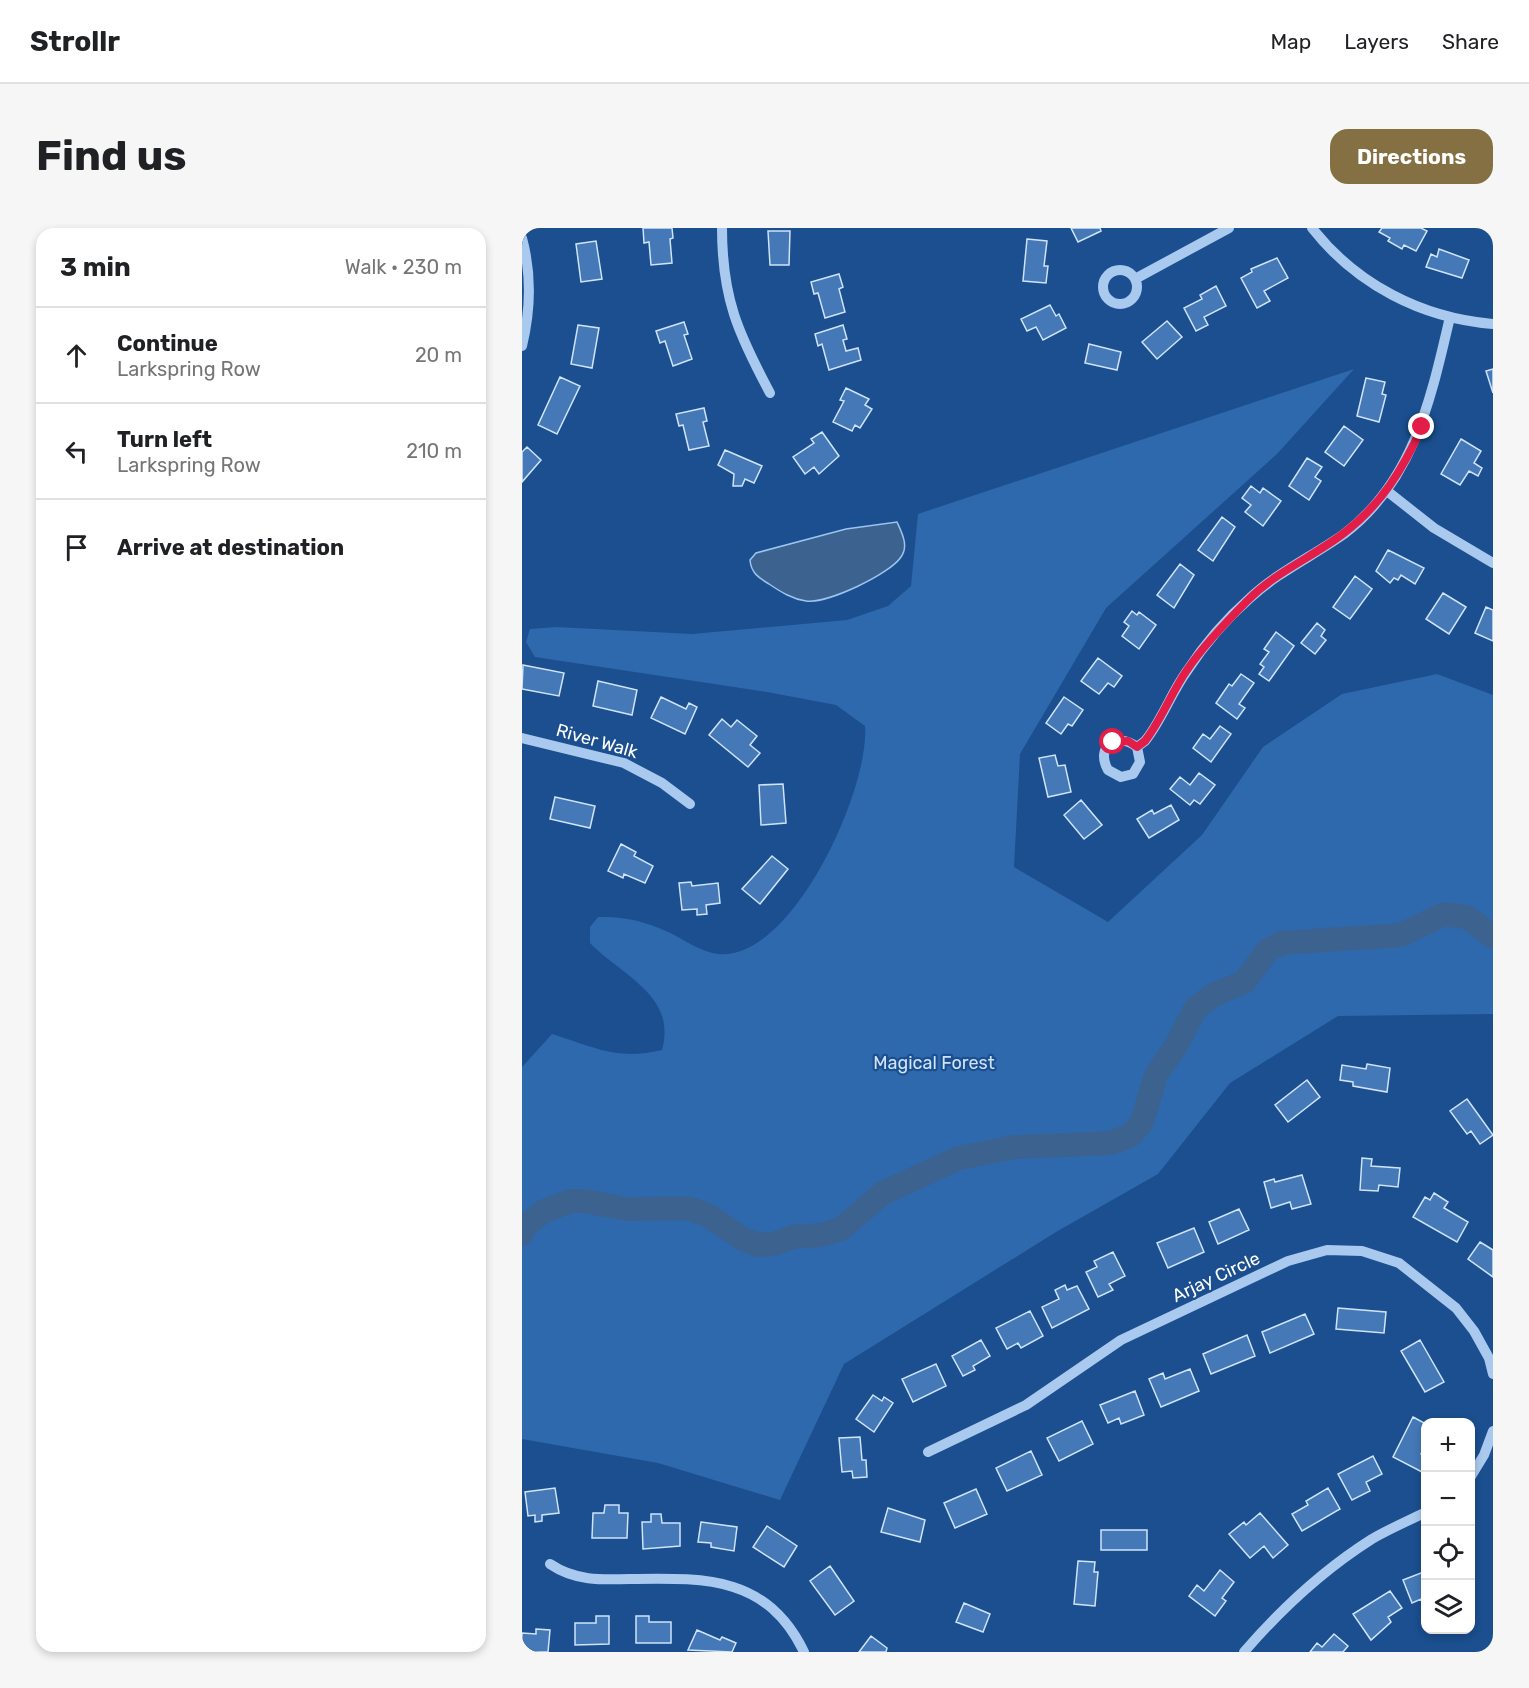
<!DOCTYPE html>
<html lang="en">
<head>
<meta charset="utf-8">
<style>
	:root { --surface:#fff; --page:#f6f6f6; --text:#202124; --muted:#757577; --line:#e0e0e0; --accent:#847042 }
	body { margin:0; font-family:Rubik,sans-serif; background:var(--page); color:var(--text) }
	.controls { position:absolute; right:18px; bottom:18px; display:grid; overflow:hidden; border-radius:12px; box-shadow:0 3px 9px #0003 }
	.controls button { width:54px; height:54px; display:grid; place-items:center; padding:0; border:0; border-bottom:2px solid var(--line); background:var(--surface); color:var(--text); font:30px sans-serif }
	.stop { position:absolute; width:18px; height:18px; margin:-14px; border:4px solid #e11d48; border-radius:50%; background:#fff }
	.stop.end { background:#e11d48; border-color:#fff; box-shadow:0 2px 6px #0008 }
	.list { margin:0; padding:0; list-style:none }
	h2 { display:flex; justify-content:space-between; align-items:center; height:78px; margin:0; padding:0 24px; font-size:26px }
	h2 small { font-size:20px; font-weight:400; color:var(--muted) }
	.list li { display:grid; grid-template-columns:39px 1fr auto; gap:18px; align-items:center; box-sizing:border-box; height:96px; padding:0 24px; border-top:2px solid var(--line) }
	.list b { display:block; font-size:22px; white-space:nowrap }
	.list p { margin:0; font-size:20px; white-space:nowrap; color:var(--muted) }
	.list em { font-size:20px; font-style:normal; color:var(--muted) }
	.icon { flex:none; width:33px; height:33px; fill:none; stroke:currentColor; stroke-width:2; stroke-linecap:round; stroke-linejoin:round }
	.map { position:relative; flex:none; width:971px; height:1424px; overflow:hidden; border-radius:18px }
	header { display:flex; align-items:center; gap:36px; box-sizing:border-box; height:84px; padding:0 30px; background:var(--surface); border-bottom:2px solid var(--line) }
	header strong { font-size:28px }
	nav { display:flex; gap:33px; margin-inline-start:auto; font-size:21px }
	.intro { display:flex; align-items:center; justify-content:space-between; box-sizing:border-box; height:144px; padding:0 36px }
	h1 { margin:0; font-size:42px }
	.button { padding:15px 27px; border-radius:18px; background:var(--accent); color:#fff; font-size:21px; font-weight:700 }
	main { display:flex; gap:36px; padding:0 36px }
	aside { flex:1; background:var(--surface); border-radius:18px; box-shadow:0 3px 9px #0003 }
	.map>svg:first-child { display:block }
</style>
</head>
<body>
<header>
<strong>Strollr</strong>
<nav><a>Map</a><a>Layers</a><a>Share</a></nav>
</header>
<div class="intro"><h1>Find us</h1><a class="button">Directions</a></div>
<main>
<aside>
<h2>3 min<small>Walk · 230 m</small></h2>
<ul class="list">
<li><svg class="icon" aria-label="ahead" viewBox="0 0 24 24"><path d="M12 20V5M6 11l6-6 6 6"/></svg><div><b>Continue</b><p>Larkspring Row</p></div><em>20 m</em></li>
<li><svg class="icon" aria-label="left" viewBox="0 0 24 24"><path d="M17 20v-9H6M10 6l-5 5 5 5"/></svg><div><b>Turn left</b><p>Larkspring Row</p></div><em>210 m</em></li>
<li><svg class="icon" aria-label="arrive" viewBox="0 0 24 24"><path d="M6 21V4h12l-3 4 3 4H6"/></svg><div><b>Arrive at destination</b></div></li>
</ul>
</aside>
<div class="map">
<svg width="971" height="1424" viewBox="0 0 971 1424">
	<rect width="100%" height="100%" fill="#1b4f8f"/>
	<!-- green -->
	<path fill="#2e69ad" d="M832 141 755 226 584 380 498 526 492 639 586 694 680 607 741 519 820 466 915 446 971 467V786L816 788 708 855 636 946 534 1004 322 1136 258 1272 136 1235 0 1211V839L30 806C72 819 96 833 140 822 155 767 100 748 68 715V699L76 689C101 688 123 693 146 704 161 711 179 724 196 726 270 734 348 561 343 498L314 477 245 464 13 429 4 414 8 401 34 399 170 406 325 392 366 378 389 358 396 286Z"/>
	<!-- water -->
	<path fill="#3c6290" stroke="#9cc4f0" stroke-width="1.5" d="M375 294C380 305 387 318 379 329 368 346 305 376 284 373 270 371 259 364 247 356 237 350 229 345 228 332L234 325 324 301Z"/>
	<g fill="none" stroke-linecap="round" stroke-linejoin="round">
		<!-- river -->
		<path stroke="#3c6290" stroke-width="24" d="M0 1006 2 999 22 983 49 973H63L104 981 165 980 184 986 221 1011 236 1017 252 1016 271 1009 299 1007 319 1001 361 965 437 930 492 919 589 915 609 907 620 894 634 847 654 818 673 781 691 767 722 754 746 722 760 715 879 707 922 686 945 689 971 709"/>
	</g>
	<!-- building -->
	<path fill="#4478b7" stroke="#cfe3fa" stroke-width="1.5" d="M121 0H150L151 10 148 11 150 35 129 37 127 14 122 15Z
		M549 0H578L579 3 556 14Z
		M860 0H899L905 3 894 23 882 17 880 21 866 13 868 10 857 4Z
		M246 3H268L267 37H248Z
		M505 11 525 13 522 38H526L524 55 501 53Z
		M74 13 80 51 59 54 54 16Z
		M917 21 947 32 940 50 904 39 909 26 915 29Z
		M755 30 766 50 742 63 748 73 735 80 719 50 730 44 729 41Z
		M317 46 321 59 317 61 323 84 303 90 296 65 292 66 289 54Z
		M694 58 704 78 682 89 686 97 674 103 662 80 680 71 678 67Z
		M528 77 534 88 537 86 544 100 521 112 514 99 505 103 499 91Z
		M645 93 660 109 635 131 620 114Z
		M162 94 166 106 162 107 170 131 151 138 143 113 138 115 134 103Z
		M56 97 77 100 70 140 49 136Z
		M321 97 325 111 321 112 324 123 336 120 339 132 307 142 300 116 296 118 293 106Z
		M567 116 599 124 595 142 563 135Z
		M971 141V165L964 143Z
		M38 149 58 158 35 206 16 197Z
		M844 150 863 154 860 166 864 167 857 194 835 188Z
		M324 160 347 171 343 177 350 181 338 200 333 197 330 203 311 194 322 173 318 172Z
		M182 180 185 193 181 194 187 218 167 222 161 197 157 198 154 186Z
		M822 198 841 212 822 238 803 224Z
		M300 204 317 228 297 246 292 239 283 246 271 229 292 215 289 211Z
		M939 211 959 223 952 235 960 240 956 248 947 243 938 257 919 246Z
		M5 219 19 232 0 254V224Z
		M203 222 240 238 232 255 223 251 220 258H211L212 246 196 237Z
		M785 230 800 239 793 249 799 253 787 272 767 258Z
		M729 258 738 265 741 260 759 273 741 298 723 284 729 277 720 270Z
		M700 289 713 299 691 333 676 322Z
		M866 322 902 340 893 356 879 347 876 352 872 350 868 355 854 343Z
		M658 336 672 347 652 380 635 367Z
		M833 348 850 361 828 391 811 379Z
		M921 365 944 379 927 406 904 391Z
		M964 379 971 382V413L953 405Z
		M610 383 615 387 617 384 634 397 617 421 600 408 607 398 602 394Z
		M795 395 803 402 799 408 804 412 793 426 779 415Z
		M754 404 772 418 747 453 737 446 742 439 738 436 747 424 742 421Z
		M576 430 600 448 592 459 586 455 577 466 559 453Z
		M1 437 42 445 37 468 0 461Z
		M719 446 732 455 717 476 723 480 715 491 694 475 707 456 710 458Z
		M76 453 115 462 110 487 71 478Z
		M139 469 164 481 167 475 175 479 163 506 129 490Z
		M542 469 561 482 550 498 546 496 539 506 524 495Z
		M200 491 209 499 215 492 235 508 228 517 238 525 226 539 187 507Z
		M698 498 709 506 689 534 671 520 681 506 688 511Z
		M533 527 536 538 543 537 549 564 526 569 517 530Z
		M677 545 693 557 678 576 672 572 668 577 648 561 658 549 668 557Z
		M261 556 264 595 239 597 237 557Z
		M33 569 73 578 68 600 28 591Z
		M559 572 580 597 562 611 542 587Z
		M649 577 657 592 627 610 615 591 630 582 632 586Z
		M99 616 114 624 112 628 131 638 123 655 102 646 101 650 86 643Z
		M250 628 266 641 238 676 220 661Z
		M169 654 170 658 196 655 198 675 184 677 185 686 175 687V681L160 682 157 655Z
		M845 836 868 840 865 864 831 858V854L818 852 820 837 844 841Z
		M785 852 798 869 766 894 753 877Z
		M945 871 971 907 958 916 949 903 945 906 928 883Z
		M840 930 850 931 849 938 878 940 876 959 857 957 856 963 838 962Z
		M780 947 789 976 770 981 768 974 749 980 742 954 752 951 753 954Z
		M912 965 926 974 922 980 946 994 935 1014 891 989 903 969 908 972Z
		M717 981 727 1002 696 1016 687 994Z
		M672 1000 682 1024 646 1040 635 1015Z
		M958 1014 971 1022V1049L946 1031Z
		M591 1024 603 1048 587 1056 591 1062 576 1069 564 1044 575 1039 572 1033Z
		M543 1057 545 1062 555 1058 567 1081 530 1100 520 1079 537 1071 533 1062Z
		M816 1080 864 1084 862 1105 814 1101Z
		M508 1083 521 1108 499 1120 496 1115 485 1121 474 1100Z
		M783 1086 792 1106 748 1125 740 1104Z
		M725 1107 733 1128 689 1146 681 1126Z
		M459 1112 468 1128 451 1138 453 1142 441 1148 430 1128Z
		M898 1112 922 1154 903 1164 879 1123Z
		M414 1136 424 1158 391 1174 380 1151Z
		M668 1141 677 1163 639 1179 627 1151 641 1145 643 1151Z
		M613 1163 622 1187 599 1196 597 1190 586 1195 578 1177Z
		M351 1167 360 1173 362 1169 371 1175 352 1204 334 1191Z
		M891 1189 904 1196V1218L899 1226 904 1228 902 1245 871 1229Z
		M560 1193 571 1216 537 1233 525 1210Z
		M338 1209 340 1232H344L345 1249 331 1250 330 1243 320 1244 317 1210Z
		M509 1223 520 1247 485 1263 474 1240Z
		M851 1228 860 1246 844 1254 848 1263 830 1272 816 1246Z
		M33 1260 37 1285 20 1287V1293L13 1294V1287L6 1288 3 1264Z
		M806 1260 818 1281 780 1303 770 1286 786 1277 784 1273Z
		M454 1261 465 1286 433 1300 422 1275Z
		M83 1277H97V1285H106L105 1310H70L71 1285H82Z
		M366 1280 403 1292 398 1314 359 1304Z
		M738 1285 766 1317 751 1330 742 1318 728 1330 707 1306 722 1294 724 1297Z
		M129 1286H139L140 1295H158V1318L121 1321 120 1294H129Z
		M179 1294 215 1299 212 1323 189 1319V1315L176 1314Z
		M245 1298 275 1318 262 1339 231 1319Z
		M579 1302H625V1322H579Z
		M556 1333 573 1334 572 1344H576L573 1378 552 1376Z
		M308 1338 332 1373 313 1387 288 1353Z
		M698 1342 712 1354 700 1370 704 1373 693 1388 667 1368 675 1357 682 1363Z
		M904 1343V1377L901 1378 899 1371 890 1375 881 1352Z
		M868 1363 880 1380 866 1389 869 1394 849 1412 831 1386Z
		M442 1375 468 1386 461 1404 434 1394Z
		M74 1388H87V1416L53 1417V1395H74Z
		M114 1388H127V1394H149V1415H114Z
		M14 1401 28 1402 26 1424H0V1405L14 1406Z
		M175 1402 198 1412 200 1409 214 1415 210 1424 166 1422Z
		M812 1406 826 1418 821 1424H788L795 1415 800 1419Z
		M349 1408 365 1420 364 1424H337Z"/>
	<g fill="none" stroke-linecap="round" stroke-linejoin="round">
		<!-- minor -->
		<path stroke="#a9c9ee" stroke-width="10" d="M200 0C200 70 216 105 248 165
			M790 0C834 56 899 90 971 96
			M0 10C10 47 9 81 0 118
			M581 59a17 17 0 1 1 34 0a17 17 0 1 1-34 0Z
			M613 51 707 0
			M865 263 912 300 971 335
			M0 510 102 535 140 555 168 576
			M615 519 618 534 611 546 599 549 586 542C573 519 594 503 615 519L623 513C640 492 649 465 665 443 682 417 704 391 728 370 756 344 791 328 822 306 892 253 909 170 928 89
			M406 1224 504 1177 599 1112 766 1033 805 1022 840 1023 877 1035 934 1080 952 1103 967 1130 971 1146
			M948 1250 962 1227 971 1203
			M28 1336C53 1353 79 1352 108 1351 182 1350 245 1347 282 1424
			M722 1424C760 1380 801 1342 850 1311 867 1301 886 1293 904 1284"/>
	</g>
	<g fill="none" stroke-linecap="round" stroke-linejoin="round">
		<!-- route -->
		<path stroke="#e11d48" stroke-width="8" d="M591 514 606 513 615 519 623 513C640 491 649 465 665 442 682 417 703 395 725 373 753 344 791 329 822 305 859 277 881 241 900 199"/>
	</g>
	<g text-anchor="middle" stroke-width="4.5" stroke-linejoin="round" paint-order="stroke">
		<!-- street labels -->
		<g font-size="18" fill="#fff" stroke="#1b4f8f">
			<text transform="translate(75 513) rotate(16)" y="6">River Walk</text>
			<text transform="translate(694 1049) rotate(-25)" y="6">Arjay Circle</text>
		</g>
		<!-- park labels -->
		<g font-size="18" fill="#cfe3fa" stroke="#1b4f8f">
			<text x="412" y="841">Magical Forest</text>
		</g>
	</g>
</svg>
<div class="controls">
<button>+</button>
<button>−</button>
<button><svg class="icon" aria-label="locate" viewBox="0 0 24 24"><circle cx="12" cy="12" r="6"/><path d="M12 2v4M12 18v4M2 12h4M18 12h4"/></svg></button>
<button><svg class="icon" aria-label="layers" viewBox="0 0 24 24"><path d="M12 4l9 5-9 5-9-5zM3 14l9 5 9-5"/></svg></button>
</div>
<div class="stop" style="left:591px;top:514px"></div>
<div class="stop end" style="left:900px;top:199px"></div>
</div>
</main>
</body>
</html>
